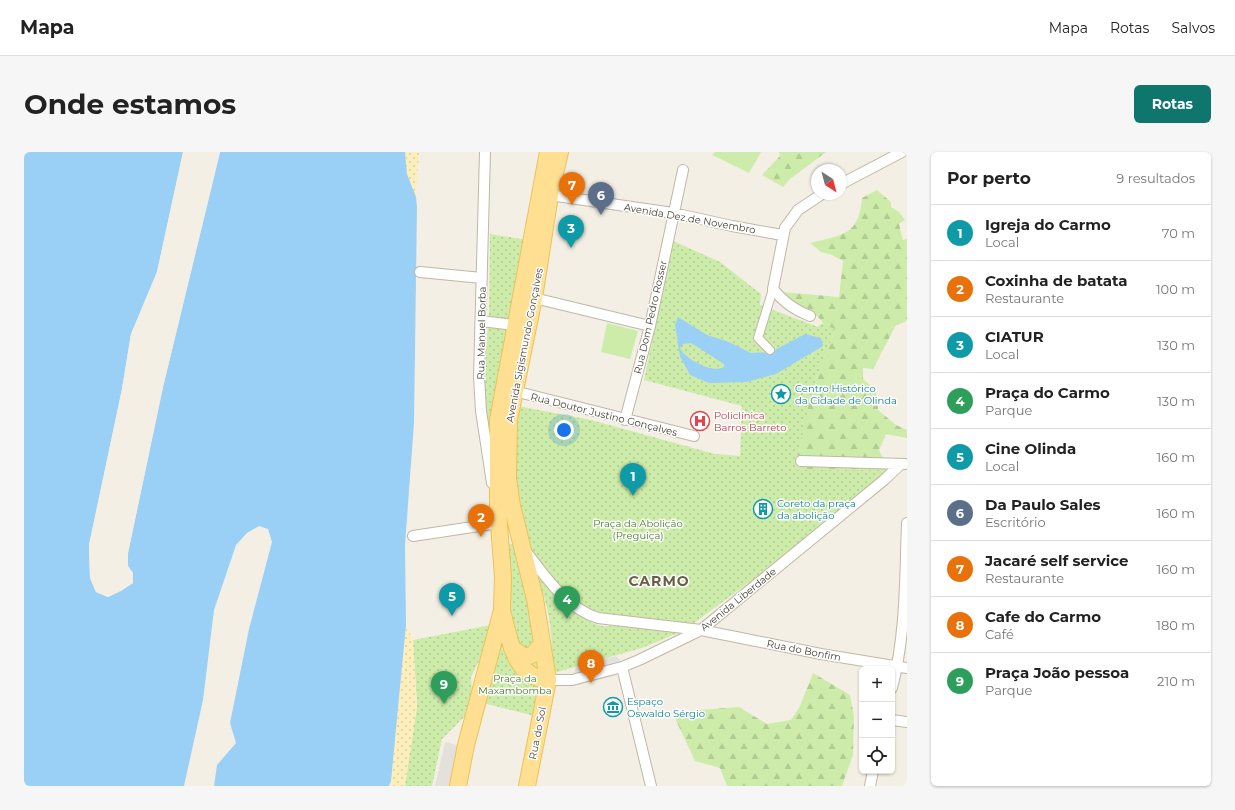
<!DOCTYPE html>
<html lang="pt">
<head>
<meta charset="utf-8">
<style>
	:root { --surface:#fff; --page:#f6f6f6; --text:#222; --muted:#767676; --line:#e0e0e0; --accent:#0f766e }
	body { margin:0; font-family:Montserrat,sans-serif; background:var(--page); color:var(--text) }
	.controls { position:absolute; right:12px; bottom:12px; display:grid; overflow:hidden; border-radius:6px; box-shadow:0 1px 3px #0004 }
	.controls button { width:36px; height:36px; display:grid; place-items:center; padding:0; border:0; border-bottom:1px solid var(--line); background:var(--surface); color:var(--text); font:20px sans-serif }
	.compass { position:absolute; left:787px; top:12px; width:36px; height:36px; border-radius:50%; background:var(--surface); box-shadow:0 1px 3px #0004; rotate:144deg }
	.you { position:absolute; left:540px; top:278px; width:14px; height:14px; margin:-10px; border:3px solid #fff; border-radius:50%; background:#1a73e8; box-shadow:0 0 0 6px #1a73e833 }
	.badge { display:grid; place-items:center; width:26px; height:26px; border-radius:50%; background:var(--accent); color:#fff; font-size:13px; font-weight:700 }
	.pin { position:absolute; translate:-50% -33px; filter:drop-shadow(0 1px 2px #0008) }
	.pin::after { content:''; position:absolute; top:21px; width:14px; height:12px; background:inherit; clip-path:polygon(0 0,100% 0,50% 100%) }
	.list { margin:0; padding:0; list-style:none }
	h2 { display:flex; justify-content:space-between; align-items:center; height:52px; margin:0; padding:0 16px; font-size:17px }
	h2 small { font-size:13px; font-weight:400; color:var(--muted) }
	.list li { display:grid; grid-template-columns:26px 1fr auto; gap:12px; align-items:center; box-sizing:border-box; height:56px; padding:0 16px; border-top:1px solid var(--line) }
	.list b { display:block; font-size:15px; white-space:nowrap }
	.list p { margin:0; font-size:13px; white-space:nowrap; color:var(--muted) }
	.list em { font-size:13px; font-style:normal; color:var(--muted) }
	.icon { flex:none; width:22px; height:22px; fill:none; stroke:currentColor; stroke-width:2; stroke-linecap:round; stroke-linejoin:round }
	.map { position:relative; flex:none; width:883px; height:634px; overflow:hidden; border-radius:6px }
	header { display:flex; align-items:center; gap:24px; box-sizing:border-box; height:56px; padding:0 20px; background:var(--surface); border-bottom:1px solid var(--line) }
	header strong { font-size:19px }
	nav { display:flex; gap:22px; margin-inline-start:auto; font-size:14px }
	.intro { display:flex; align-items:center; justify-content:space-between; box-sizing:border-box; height:96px; padding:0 24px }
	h1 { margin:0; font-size:28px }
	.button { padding:10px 18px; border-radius:6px; background:var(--accent); color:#fff; font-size:14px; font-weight:700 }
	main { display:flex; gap:24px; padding:0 24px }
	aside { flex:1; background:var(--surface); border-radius:6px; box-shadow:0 1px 3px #0004 }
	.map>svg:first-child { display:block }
</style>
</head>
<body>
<header>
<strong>Mapa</strong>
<nav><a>Mapa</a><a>Rotas</a><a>Salvos</a></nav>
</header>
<div class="intro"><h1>Onde estamos</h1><a class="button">Rotas</a></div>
<main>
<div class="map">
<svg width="883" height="634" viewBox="0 0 883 634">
	<defs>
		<pattern id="grass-dots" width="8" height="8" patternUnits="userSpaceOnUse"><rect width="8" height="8" fill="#cdeca9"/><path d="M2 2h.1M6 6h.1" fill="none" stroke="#b1cb92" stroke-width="1.8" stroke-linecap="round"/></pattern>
		<pattern id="forest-firs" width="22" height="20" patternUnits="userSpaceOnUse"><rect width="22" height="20" fill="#cdeca9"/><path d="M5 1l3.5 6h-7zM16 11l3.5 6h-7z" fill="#b1cb92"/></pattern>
		<pattern id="sand-dots" width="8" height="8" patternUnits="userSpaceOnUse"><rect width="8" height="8" fill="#fcefbc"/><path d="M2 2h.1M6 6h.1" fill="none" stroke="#d9cea2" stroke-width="1.8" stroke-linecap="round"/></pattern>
	</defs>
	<rect width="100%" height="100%" fill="#f4efe4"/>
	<!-- grass -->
	<path fill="url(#grass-dots)" d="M466 82 504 88 486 167 465 164Z
		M649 89 696 110 737 142 736 153 794 175 798 171 811 177 787 241 865 318 762 403 670 471 596 467 562 456 532 435 501 390 492 326 494 254 567 268 691 302 716 304 718 254 620 228Z
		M464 171 488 175 466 288 463 283 460 231Z
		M482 392H490C509 417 546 468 578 474 585 475 592 473 599 472 617 472 636 477 654 479V481L618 496 533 520C527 516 528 509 528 503 528 478 524 451 514 428L525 486 511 564 459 551Z
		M467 473 460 499 447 525 448 544 444 561 418 587 408 634H381L393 554 389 488Z"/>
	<!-- forest -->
	<path fill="url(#forest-firs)" d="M755 0H802L766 27 759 35 738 23 756 4Z
		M853 38 867 50V55L875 60 881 68 875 72 879 88 883 87V168L881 170 872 173 849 217 839 216V227C852 238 854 240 854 258L872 273 883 278V286L862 282 855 298 865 318H771L787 241 811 177 801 173 793 164 770 153 758 140 815 145 819 109 808 103 797 100 786 91C819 83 835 83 838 46Z
		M789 521 826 543 830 564 829 603 818 634H703L696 616 671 609 648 560 715 555 743 572 767 568 776 554Z"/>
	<!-- sand -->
	<path fill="url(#sand-dots)" d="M381 0H395L392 45 383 22Z
		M382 473 389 488 393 554 381 634H365L367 629Z"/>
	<!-- pitch -->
	<path fill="#cdeca9" d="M691 0H737L725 21 688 3Z
		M583 171 614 179 606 207 577 200Z"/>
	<!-- parking -->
	<path fill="#e4e1dd" d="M592 504 601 513 589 517 590 524 549 534 548 528 552 515Z
		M421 590 437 594 428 634H411Z"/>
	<!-- water -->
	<path fill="#9bd0f6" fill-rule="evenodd" d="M0 0H159L133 120 107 182 98 237 65 393 66 426 72 440 84 445 109 431V421L104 414V401L139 235 196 0H381L383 22 392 45 393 55 390 271 381 393 382 473 367 629 365 634H190L193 613 212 591 206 571 225 477 248 390 244 377 235 374 223 381 212 393 190 458 179 548 160 634H0Z
		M654 165 683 183 705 190 727 201 747 200 781 182 797 186 799 194 752 222 722 230 685 231 666 223 656 204 651 173ZM667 191 700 212V215C689 222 661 207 656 196L659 192Z"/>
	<!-- pier -->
	<path fill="#f4efe4" d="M159 0H161L135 120 109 182 100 238 67 393 68 425 74 439 84 443 96 438 107 430V421L102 415V401L137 235 194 0H196L139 235 104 401V414L109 421V431L97 439 84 445 72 440 66 426 65 393 98 237 107 182 133 120Z"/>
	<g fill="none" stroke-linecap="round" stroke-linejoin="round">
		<defs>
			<path id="pedestrian" d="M746 198 734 186 749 137"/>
			<path id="minor" d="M461 0 455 225 457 259 468 331
				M817 32 878 0
				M526 43 649 61 708 74 758 83
				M396 120 458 126
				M510 146 626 174
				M786 164C770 158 759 150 749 137L761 76 774 58 798 42
				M457 169 491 173
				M490 239 670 284
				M601 268 626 174 659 18
				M777 309 881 312
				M389 384 475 371
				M503 401C523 426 542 456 574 466L677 478 797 502 883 516
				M598 515 627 634
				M524 528H548L598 515 615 508 677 478 860 328 877 312
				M868 536C882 482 881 425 883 371
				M868 568 883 570
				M846 634 849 619"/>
			<path id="primary" d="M478 459C486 487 489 525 524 528
				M488 496C503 508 507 507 518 491
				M434 634 442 593 478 458 479 425 474 360V268L524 0
				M503 634 524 528 511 447 488 354 484 326 485 268 510 146 526 43 536 0"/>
		</defs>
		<!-- pedestrian casing -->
		<use href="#pedestrian" stroke="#c0b7a6" stroke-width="10"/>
		<!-- minor casing -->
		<use href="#minor" stroke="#c0b7a6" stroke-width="12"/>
		<!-- primary casing -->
		<use href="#primary" stroke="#edc158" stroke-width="18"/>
		<!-- pedestrian -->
		<use href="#pedestrian" stroke="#fff" stroke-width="8"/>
		<!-- minor -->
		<use href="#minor" stroke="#fff" stroke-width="10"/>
		<!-- primary -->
		<use href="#primary" stroke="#ffe092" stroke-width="16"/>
	</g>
	<!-- icons -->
	<defs>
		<symbol id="sight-ring" viewBox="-11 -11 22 22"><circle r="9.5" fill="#fff" stroke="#0f9aa8" stroke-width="1.5"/><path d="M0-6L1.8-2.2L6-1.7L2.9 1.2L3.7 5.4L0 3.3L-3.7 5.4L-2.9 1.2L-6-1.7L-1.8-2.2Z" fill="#0f9aa8"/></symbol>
		<symbol id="hospital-ring" viewBox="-11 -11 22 22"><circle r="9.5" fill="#fff" stroke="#e0444e" stroke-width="1.5"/><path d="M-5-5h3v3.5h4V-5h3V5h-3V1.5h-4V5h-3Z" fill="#e0444e"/></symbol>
		<symbol id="building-ring" viewBox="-11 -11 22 22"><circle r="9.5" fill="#fff" stroke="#0f9aa8" stroke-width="1.5"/><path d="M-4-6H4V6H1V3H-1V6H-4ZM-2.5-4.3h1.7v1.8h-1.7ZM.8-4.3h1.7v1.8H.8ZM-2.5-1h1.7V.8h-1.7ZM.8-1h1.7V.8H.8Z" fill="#0f9aa8"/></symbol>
		<symbol id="museum-ring" viewBox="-11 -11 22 22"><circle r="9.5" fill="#fff" stroke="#0f9aa8" stroke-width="1.5"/><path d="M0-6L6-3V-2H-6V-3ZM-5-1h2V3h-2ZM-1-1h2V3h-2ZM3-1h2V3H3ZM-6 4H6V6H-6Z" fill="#0f9aa8"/></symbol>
	</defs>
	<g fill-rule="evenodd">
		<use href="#sight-ring" x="746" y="231" width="22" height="22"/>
		<use href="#hospital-ring" x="665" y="258" width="22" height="22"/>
		<use href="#building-ring" x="728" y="346" width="22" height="22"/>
		<use href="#museum-ring" x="578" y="544" width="22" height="22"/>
	</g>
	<g text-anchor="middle" stroke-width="3" stroke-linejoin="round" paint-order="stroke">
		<!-- street labels -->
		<g font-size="10" fill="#463f33" stroke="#fff">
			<text transform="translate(666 66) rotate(10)" y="4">Avenida Dez de Novembro</text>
			<text transform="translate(626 165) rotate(-77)" y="4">Rua Dom Pedro Rosser</text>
			<text transform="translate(457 181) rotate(-89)" y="4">Rua Manuel Borba</text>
			<text transform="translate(500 193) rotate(-79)" y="4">Avenida Sigismundo Gonçalves</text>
			<text transform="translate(580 262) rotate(14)" y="4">Rua Doutor Justino Gonçalves</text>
			<text transform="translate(714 447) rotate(-39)" y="4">Avenida Liberdade</text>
			<text transform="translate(780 498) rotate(11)" y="4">Rua do Bonfim</text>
			<text transform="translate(513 581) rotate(-79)" y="4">Rua do Sol</text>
		</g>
		<!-- culture labels -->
		<g font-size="10" fill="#0d838f" stroke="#fff" text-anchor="start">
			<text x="771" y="240">Centro Histórico<tspan x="771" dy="12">da Cidade de Olinda</tspan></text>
			<text x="753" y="355">Coreto da praça<tspan x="753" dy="12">da abolição</tspan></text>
			<text x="603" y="553">Espaço<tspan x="603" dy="12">Oswaldo Sérgio</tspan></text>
		</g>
		<!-- health labels -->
		<g font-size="10" fill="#be3a42" stroke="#fff" text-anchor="start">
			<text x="690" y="267">Policlínica<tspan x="690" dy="12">Barros Barreto</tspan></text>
		</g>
		<!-- park labels -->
		<g font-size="10" fill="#447d22" stroke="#fff">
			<text x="614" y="375">Praça da Abolição<tspan x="614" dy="12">(Preguiça)</tspan></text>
			<text x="491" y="530">Praça da<tspan x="491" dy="12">Maxambomba</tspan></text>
		</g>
		<!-- district labels -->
		<g font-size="14" font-weight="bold" letter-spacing="1" fill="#6a5d4a" stroke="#fff">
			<text x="635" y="434">CARMO</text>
		</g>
	</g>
</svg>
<div class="controls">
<button>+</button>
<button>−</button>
<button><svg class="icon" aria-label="locate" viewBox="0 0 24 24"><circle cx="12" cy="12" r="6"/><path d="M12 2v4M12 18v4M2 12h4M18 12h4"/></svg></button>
</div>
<svg class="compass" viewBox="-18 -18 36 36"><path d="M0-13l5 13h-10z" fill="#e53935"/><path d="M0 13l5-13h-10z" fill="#767676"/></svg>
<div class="you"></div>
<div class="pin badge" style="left:609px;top:344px;background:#0f9aa8">1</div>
<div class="pin badge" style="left:457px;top:385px;background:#e8710a">2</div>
<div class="pin badge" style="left:547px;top:96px;background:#0f9aa8">3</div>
<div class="pin badge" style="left:543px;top:467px;background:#2e9e5b">4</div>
<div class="pin badge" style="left:428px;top:464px;background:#0f9aa8">5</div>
<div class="pin badge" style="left:577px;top:63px;background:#5c6f8a">6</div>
<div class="pin badge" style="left:548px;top:53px;background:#e8710a">7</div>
<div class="pin badge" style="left:567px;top:531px;background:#e8710a">8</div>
<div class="pin badge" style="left:420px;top:552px;background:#2e9e5b">9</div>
</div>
<aside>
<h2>Por perto<small>9 resultados</small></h2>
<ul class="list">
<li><span class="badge" style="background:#0f9aa8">1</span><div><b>Igreja do Carmo</b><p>Local</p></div><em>70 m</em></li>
<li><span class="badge" style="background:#e8710a">2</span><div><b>Coxinha de batata</b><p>Restaurante</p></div><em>100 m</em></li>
<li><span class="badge" style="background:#0f9aa8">3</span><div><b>CIATUR</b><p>Local</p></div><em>130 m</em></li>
<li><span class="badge" style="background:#2e9e5b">4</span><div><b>Praça do Carmo</b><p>Parque</p></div><em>130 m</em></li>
<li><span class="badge" style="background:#0f9aa8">5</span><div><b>Cine Olinda</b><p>Local</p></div><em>160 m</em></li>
<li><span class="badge" style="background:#5c6f8a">6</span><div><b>Da Paulo Sales</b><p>Escritório</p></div><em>160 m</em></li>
<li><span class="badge" style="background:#e8710a">7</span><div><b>Jacaré self service</b><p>Restaurante</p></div><em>160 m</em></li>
<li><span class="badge" style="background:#e8710a">8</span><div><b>Cafe do Carmo</b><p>Café</p></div><em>180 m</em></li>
<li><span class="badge" style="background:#2e9e5b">9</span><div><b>Praça João pessoa</b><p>Parque</p></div><em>210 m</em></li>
</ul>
</aside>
</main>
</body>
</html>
